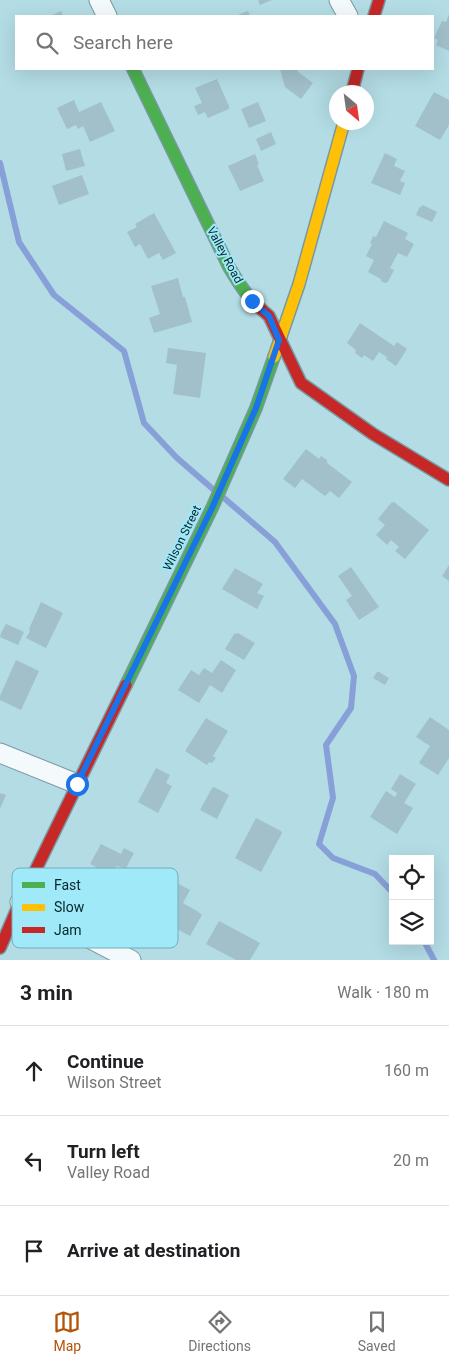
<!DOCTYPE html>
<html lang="en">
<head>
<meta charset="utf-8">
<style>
	:root { --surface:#fff; --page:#f6f6f6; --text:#202124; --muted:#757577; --line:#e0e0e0; --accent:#b45309 }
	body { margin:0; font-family:Roboto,sans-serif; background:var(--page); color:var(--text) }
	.controls { position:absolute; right:15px; bottom:15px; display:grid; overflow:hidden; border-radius:0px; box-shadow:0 5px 20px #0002 }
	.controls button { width:45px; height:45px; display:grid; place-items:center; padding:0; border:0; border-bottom:1px solid var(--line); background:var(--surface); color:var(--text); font:25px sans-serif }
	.compass { position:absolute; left:329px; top:85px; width:45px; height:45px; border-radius:50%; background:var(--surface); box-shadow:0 5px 20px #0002; rotate:151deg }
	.stop { position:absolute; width:15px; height:15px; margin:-11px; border:4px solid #1a73e8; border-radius:50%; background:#fff }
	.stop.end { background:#1a73e8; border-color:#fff; box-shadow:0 1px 5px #0008 }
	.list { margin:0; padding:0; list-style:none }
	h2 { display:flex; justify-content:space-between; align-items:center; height:65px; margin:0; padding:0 20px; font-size:21px }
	h2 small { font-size:16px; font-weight:400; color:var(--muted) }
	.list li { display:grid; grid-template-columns:32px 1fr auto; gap:15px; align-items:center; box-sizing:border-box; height:90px; padding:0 20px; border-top:1px solid var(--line) }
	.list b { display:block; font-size:19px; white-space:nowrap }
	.list p { margin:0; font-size:16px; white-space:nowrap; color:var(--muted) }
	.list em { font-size:16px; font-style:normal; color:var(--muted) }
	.icon { flex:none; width:28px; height:28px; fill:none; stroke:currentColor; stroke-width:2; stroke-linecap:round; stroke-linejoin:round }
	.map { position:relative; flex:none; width:449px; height:960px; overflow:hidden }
	.search { position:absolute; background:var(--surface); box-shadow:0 5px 20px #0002; left:15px; right:15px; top:15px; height:55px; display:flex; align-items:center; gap:12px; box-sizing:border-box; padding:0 18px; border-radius:0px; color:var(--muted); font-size:19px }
	.sheet { height:335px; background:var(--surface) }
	nav { display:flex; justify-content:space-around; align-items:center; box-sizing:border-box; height:70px; border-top:1px solid var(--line); background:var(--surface); font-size:14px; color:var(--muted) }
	nav a { display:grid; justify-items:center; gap:2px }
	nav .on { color:var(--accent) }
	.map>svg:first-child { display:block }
</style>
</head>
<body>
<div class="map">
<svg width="449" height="960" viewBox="0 0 449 960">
	<rect width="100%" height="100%" fill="#b3dce5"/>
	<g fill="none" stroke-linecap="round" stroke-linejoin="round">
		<!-- stream -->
		<path stroke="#87a0d8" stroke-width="6" d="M0 163 19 242 54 295 124 351 144 423 177 458 214 490
			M224 498 275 542 335 624 354 676 351 708 326 745 333 798 319 844 333 858 375 874 393 893
			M424 941 434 960"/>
	</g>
	<!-- building -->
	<path fill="#a2c0ca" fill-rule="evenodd" d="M258 0H272L260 5Z
		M61 11 63 16H50Z
		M248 11 250 16H235Z
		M449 14V51L436 45 438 40 434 38 442 21 446 22Z
		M280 69H300L297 71 313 83 301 99 285 87Z
		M217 79 229 106V109L208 118 205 112 198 115 194 106 202 103 195 88Z
		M434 92 449 100V125L440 140 415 126Z
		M74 100 79 112 101 102 115 131 90 142 83 126 78 129 76 125 67 129 57 108Z
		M258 102 266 121 249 128 241 109Z
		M271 132 276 144 261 151 256 139Z
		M80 149 85 166 66 171 62 154Z
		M385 153 397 159 394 166 405 171 400 181 405 183 400 195 371 183Z
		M255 154 259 164 257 165 264 181 240 191 228 166Z
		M82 175 89 194 59 205 52 186Z
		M423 205 437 212 432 222 416 215 419 208Z
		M154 213 176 253 163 260 159 253 148 259 140 244 135 247 127 232 137 227 135 224Z
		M384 221 408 233 405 239 414 244 407 257 398 253 390 268 394 270 388 282 385 283 381 281V279L368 272 374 260 366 256 372 244 370 243 373 236 376 237Z
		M178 278 183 297H185L192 322 154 333 149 318 160 314 151 286Z
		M360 323 394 346 397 342 407 349 396 366 386 359 387 357 379 352 373 361 364 355 362 358 355 353 356 350 347 343Z
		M168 348 206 353 200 398 173 394 177 365 166 363Z
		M306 449 319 459 321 456 327 460V463L352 482 339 498 330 491 325 496 302 479 295 488 283 479Z
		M394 502 429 530 405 559 395 551 399 547 391 540 387 545 376 535 385 525 378 519 391 503Z
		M449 565V581L442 576Z
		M351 567 379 607 359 620 346 600 352 596 338 576Z
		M235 568 263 584 257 593 264 596 257 609 222 589Z
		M41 602 63 613 46 648 26 638 30 631 29 629Z
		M6 624 24 632 18 645 0 637 1 633Z
		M238 633 255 643 244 660 225 649 234 634Z
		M16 660 39 671 21 710 0 700V696Z
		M221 660 236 670 222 693 210 685 199 703 178 690 191 670 199 675 204 668 212 673Z
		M377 672H379L389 678 385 685 373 678Z
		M430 717 449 730V758L438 775 419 763 430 746 416 737Z
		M206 718 228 731 213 756 216 758 212 763 209 762 207 765 185 751Z
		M156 768 170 775 166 783 172 786 158 813 138 802Z
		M400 774 416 784 404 803 413 808 397 834 370 817 386 791 395 797 397 793 391 789Z
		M214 787 229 795 217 819 200 810 212 788Z
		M0 793 6 795 0 809Z
		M256 818 281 831 282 833 261 872 235 858Z
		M101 844 121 854 124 848 134 853 126 868 135 872 132 878 140 882 129 905 111 896 110 899 89 889 100 869 90 864ZM116 866 125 868 124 873 115 870Z
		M166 877 190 890 183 903 197 911 202 915 190 936 147 913 143 907 153 888 159 890Z
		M219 921 260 943 250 960H236L206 944Z"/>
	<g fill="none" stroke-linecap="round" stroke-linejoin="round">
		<defs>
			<path id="street" d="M99 0 107 16
				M339 0 348 16
				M0 753 77 784
				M20 902 131 960"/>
			<path id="fast" d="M133 69 229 267C238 282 247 297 261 309
				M126 685 212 508 256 408 274 357"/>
			<path id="slow" d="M274 357 299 284 344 122"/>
			<path id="jam" d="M374 16 379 0
				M352 92 358 69
				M261 309 269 316 301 383 373 434 449 480
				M0 948 20 902 126 685"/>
		</defs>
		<!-- street casing -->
		<use href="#street" stroke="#7899a0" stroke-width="21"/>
		<!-- fast casing -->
		<use href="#fast" stroke="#7899a0" stroke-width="14"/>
		<!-- slow casing -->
		<use href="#slow" stroke="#7899a0" stroke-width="14"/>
		<!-- jam casing -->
		<use href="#jam" stroke="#7899a0" stroke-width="14"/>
		<!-- street -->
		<use href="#street" stroke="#f4fafb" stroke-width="19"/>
		<!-- fast -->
		<use href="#fast" stroke="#4caf50" stroke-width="11"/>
		<!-- slow -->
		<use href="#slow" stroke="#ffc107" stroke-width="11"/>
		<!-- jam -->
		<use href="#jam" stroke="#c62828" stroke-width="11"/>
	</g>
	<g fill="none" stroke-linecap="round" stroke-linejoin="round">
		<!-- route -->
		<path stroke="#1a73e8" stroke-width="6" d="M77 784 212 508 256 408 279 340 269 316 252 301"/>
	</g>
	<g text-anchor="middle" stroke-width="4" stroke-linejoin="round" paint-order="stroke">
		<!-- street labels -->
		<g font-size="12" fill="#06262c" stroke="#9fe9f9">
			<text transform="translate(225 255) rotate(62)" y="4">Valley Road</text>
			<text transform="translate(182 538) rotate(-64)" y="4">Wilson Street</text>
		</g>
	</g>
	<!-- legend -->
	<rect x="12" y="868" width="166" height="80" rx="8" fill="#9fe9f9" stroke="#71aebc" stroke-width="1"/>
	<rect x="22" y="882" width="23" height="6" fill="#4caf50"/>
	<rect x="22" y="904" width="23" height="7" fill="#ffc107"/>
	<rect x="22" y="927" width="23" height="6" fill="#c62828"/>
	<g font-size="14" fill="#06262c">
		<text x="54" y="890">Fast</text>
		<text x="54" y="912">Slow</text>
		<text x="54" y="935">Jam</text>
	</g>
</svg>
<div class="controls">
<button><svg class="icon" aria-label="locate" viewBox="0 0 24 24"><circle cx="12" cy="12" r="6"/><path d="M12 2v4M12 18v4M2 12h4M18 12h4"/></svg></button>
<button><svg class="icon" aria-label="layers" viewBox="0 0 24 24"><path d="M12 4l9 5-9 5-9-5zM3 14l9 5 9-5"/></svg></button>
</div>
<svg class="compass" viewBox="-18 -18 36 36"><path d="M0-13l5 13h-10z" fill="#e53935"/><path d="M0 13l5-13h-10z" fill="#757577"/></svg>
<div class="stop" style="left:77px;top:784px"></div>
<div class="stop end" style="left:252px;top:301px"></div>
<div class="search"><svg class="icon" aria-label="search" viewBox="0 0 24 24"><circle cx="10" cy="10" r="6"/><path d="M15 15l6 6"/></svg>Search here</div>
</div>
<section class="sheet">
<h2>3 min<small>Walk · 180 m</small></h2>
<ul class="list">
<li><svg class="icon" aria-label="ahead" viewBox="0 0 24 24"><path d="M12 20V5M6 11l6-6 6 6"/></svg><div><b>Continue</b><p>Wilson Street</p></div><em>160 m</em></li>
<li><svg class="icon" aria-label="left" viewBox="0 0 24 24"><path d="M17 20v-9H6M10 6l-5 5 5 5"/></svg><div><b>Turn left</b><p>Valley Road</p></div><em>20 m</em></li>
<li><svg class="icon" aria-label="arrive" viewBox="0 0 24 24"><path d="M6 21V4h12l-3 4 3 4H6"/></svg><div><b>Arrive at destination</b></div></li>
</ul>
</section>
<nav>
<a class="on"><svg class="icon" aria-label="map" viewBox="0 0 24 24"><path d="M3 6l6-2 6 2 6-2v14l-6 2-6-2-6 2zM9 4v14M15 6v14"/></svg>Map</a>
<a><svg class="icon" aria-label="directions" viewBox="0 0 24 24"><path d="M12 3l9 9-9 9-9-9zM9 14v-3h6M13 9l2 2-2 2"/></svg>Directions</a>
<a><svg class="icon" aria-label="saved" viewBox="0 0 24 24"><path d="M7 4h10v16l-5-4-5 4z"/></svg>Saved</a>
</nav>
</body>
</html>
